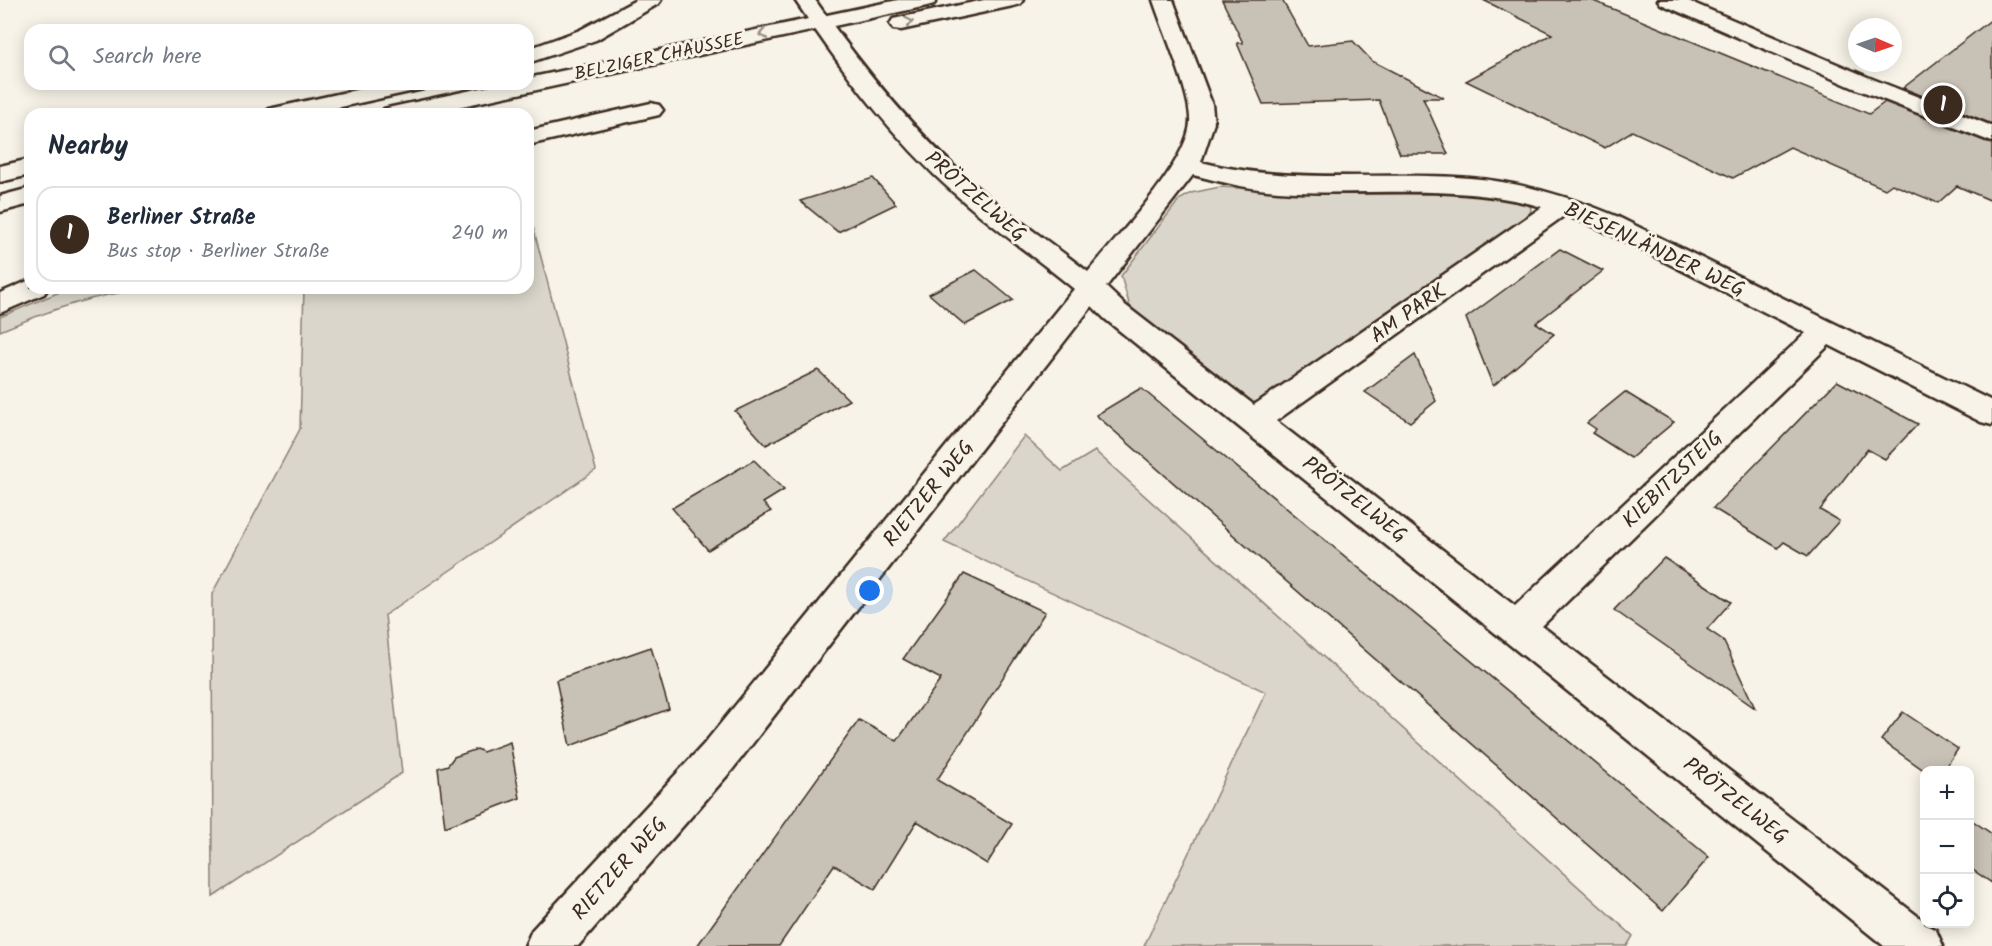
<!DOCTYPE html>
<html lang="en">
<head>
<meta charset="utf-8">
<style>
	:root { --surface:#fff; --page:#f2f2f3; --text:#1f2937; --muted:#747a83; --line:#e0e1e3; --accent:#3b2a1e }
	body { margin:0; font-family:Kalam,sans-serif; background:var(--page); color:var(--text) }
	.controls { position:absolute; right:18px; bottom:18px; display:grid; overflow:hidden; border-radius:12px; box-shadow:0 3px 15px #0003 }
	.controls button { width:54px; height:54px; display:grid; place-items:center; padding:0; border:0; border-bottom:2px solid var(--line); background:var(--surface); color:var(--text); font:30px sans-serif }
	.compass { position:absolute; left:1848px; top:18px; width:54px; height:54px; border-radius:50%; background:var(--surface); box-shadow:0 3px 15px #0003; rotate:92deg }
	.you { position:absolute; left:870px; top:591px; width:21px; height:21px; margin:-15px; border:4px solid #fff; border-radius:50%; background:#1a73e8; box-shadow:0 0 0 9px #1a73e833 }
	.badge { display:grid; place-items:center; width:39px; height:39px; border-radius:50%; background:var(--accent); color:#fff; font-size:20px; font-weight:700 }
	.pin { position:absolute; translate:-50% -50%; border:3px solid #fff; box-shadow:0 2px 6px #0006 }
	.list { margin:0; padding:0; list-style:none }
	h2 { display:flex; justify-content:space-between; align-items:center; height:78px; margin:0; padding:0 24px; font-size:26px }
	h2 small { font-size:20px; font-weight:400; color:var(--muted) }
	.list li { display:grid; grid-template-columns:39px 1fr auto; gap:18px; align-items:center; box-sizing:border-box; height:96px; margin:0 12px 12px; padding:0 12px; border:2px solid var(--line); border-radius:18px }
	.list b { display:block; font-size:22px; white-space:nowrap }
	.list p { margin:0; font-size:20px; white-space:nowrap; color:var(--muted) }
	.list em { font-size:20px; font-style:normal; color:var(--muted) }
	.icon { flex:none; width:33px; height:33px; fill:none; stroke:currentColor; stroke-width:2; stroke-linecap:round; stroke-linejoin:round }
	.map { position:relative; flex:none; width:1992px; height:946px; overflow:hidden }
	.search { position:absolute; background:var(--surface); box-shadow:0 3px 15px #0003; left:24px; top:24px; width:510px; height:66px; display:flex; align-items:center; gap:15px; box-sizing:border-box; padding:0 21px; border-radius:18px; color:var(--muted); font-size:22px }
	.panel { position:absolute; background:var(--surface); box-shadow:0 3px 15px #0003; left:24px; top:108px; width:510px; height:186px; border-radius:18px }
	.map>svg:first-child { display:block }
</style>
</head>
<body>
<div class="map">
<svg width="1992" height="946" viewBox="0 0 1992 946">
	<rect width="100%" height="100%" fill="#f7f3e8"/>
	<filter id="ink" filterUnits="userSpaceOnUse"><feTurbulence type="fractalNoise" baseFrequency=".0167" numOctaves="2"/><feDisplacementMap in="SourceGraphic" scale="12" xChannelSelector="R" yChannelSelector="G"/><feConvolveMatrix kernelMatrix="1 2 1 2 8 2 1 2 1" color-interpolation-filters="sRGB"/></filter>
	<g filter="url(#ink)">
		<!-- green -->
		<path fill="#dbd6cb" stroke="#8b8074" stroke-width="1.5" d="M1220 187 1295 191 1467 193 1526 202 1531 208 1530 214 1524 221 1255 406 1130 307 1121 276 1179 200 1191 193Z
			M528 207 596 470 385 615 402 773 213 897 212 594 300 429 304 288H528Z
			M69 288H208C180 292 152 288 124 292 80 299 41 314 0 331V317Z
			M1024 436 1062 471 1095 451 1633 936 1627 946H1144L1266 692 944 542Z"/>
		<!-- building -->
		<path fill="#c8c1b6" stroke="#3b2a1e" stroke-width="1.5" d="M1222 0H1282L1308 46 1353 41 1372 61 1444 98H1423L1448 154H1400L1379 100 1263 104 1237 43H1243Z
			M1483 0H1591L1869 114 1885 102 1992 144V201L1957 186 1938 203 1892 184 1885 189 1790 147 1733 178 1632 131 1605 148 1466 81 1552 34Z
			M1992 19V124L1903 88Z
			M873 178 896 204 838 232 800 201Z
			M1560 249 1603 271 1536 323 1554 334 1493 386 1466 318Z
			M976 270 1013 300 965 325 929 294Z
			M1415 355 1436 401 1410 422 1365 392Z
			M818 370 849 400 766 445 735 411Z
			M1837 381 1918 424 1885 459 1867 449 1820 510 1839 521 1808 556 1784 542 1778 548 1713 508Z
			M1141 388 1709 857 1663 911 1096 415Z
			M1625 392 1674 422 1631 458 1592 433 1596 429 1587 423Z
			M754 460 784 490 763 503 771 511 708 550 672 508Z
			M1664 558 1731 602 1707 629 1723 640 1755 708 1614 610Z
			M964 574 1045 612 937 780 1012 824 987 864 917 821 875 889 834 865 779 946H697L859 720 897 741 941 679 903 659Z
			M651 647 669 709 570 746 556 680Z
			M1903 712 1958 749 1943 771H1925L1881 740Z
			M510 742 520 798 445 827 438 768 448 765 454 757 477 749 483 752Z
			M1970 819 1992 834V883L1970 868Z"/>
		<g fill="none" stroke-linecap="round" stroke-linejoin="round">
			<defs>
				<path id="minor" d="M636 0H661L658 4 596 40 528 63V49L580 30Z
					M795 0H815C861 66 912 129 972 183 1009 215 1050 242 1088 272 1115 239 1188 163 1190 122 1192 96 1162 28 1153 0H1173L1212 104 1214 123 1201 162C1290 185 1380 171 1470 178 1521 182 1570 197 1616 216L1992 401V425L1981 422 1829 345 1542 626 1924 921V924L1936 930 1943 946H1884L1105 319 1092 306 732 770 578 946H525L532 930 704 744 1074 289C1035 257 993 228 955 194 892 138 842 70 795 0ZM1193 175C1221 182 1249 189 1278 191 1366 197 1456 182 1542 207L1254 405 1125 305 1106 287ZM1565 215 1598 228 1806 333 1515 606 1276 421Z
					M383 84H426L423 89 309 114H265L269 109Z
					M651 103 659 105 663 110 659 115 528 145V131Z
					M30 159V175L0 182V166Z
					M30 280V288H48L44 294 0 313V293Z"/>
				<path id="major" d="M898 0H937L934 4 927 6 425 114H380L384 109 392 107 500 84H528V78Z
					M984 0H1023L1020 4 1013 6 901 30 893 29 890 24 893 19Z
					M1658 0H1686L1870 78 1992 126V142L1854 88 1661 4Z
					M30 188V204L0 212V196Z"/>
			</defs>
			<!-- minor casing -->
			<use href="#minor" stroke="#3b2a1e" stroke-width="5"/>
			<!-- major casing -->
			<use href="#major" stroke="#3b2a1e" stroke-width="5"/>
			<!-- minor -->
			<use href="#minor" fill="#f7f3e8" fill-rule="evenodd"/>
			<!-- major -->
			<use href="#major" fill="#f7f3e8" fill-rule="evenodd"/>
		</g>
		<!-- one-way arrows -->
		<defs><path id="oneway-chevron" d="M-2-3.5L2.5 0L-2 3.5" fill="none" stroke-width="1.6" stroke-linecap="round" stroke-linejoin="round" transform="scale(1.5)"/></defs>
		<g stroke="#998e83">
			<use href="#oneway-chevron" transform="translate(909 22) rotate(-12)"/>
			<use href="#oneway-chevron" transform="translate(763 34) rotate(168)"/>
		</g>
	</g>
	<g text-anchor="middle" stroke-width="6" stroke-linejoin="round" paint-order="stroke">
		<!-- far-street labels -->
		<g font-size="18" fill="#3b2a1e" stroke="#f7f3e8">
			<text transform="translate(659 56) rotate(-12)" y="6">BELZIGER CHAUSSEE</text>
		</g>
		<!-- street labels -->
		<g font-size="21" fill="#3b2a1e" stroke="#f7f3e8">
			<text transform="translate(976 196) rotate(41)" y="7">PRÖTZELWEG</text>
			<text transform="translate(1655 249) rotate(25)" y="7">BIESENLÄNDER WEG</text>
			<text transform="translate(1408 313) rotate(-35)" y="7">AM PARK</text>
			<text transform="translate(1672 479) rotate(-44)" y="7">KIEBITZSTEIG</text>
			<text transform="translate(928 493) rotate(-51)" y="7">RIETZER WEG</text>
			<text transform="translate(1355 499) rotate(38)" y="7">PRÖTZELWEG</text>
			<text transform="translate(1736 800) rotate(38)" y="7">PRÖTZELWEG</text>
			<text transform="translate(619 868) rotate(-48)" y="7">RIETZER WEG</text>
		</g>
	</g>
</svg>
<div class="controls">
<button>+</button>
<button>−</button>
<button><svg class="icon" aria-label="locate" viewBox="0 0 24 24"><circle cx="12" cy="12" r="6"/><path d="M12 2v4M12 18v4M2 12h4M18 12h4"/></svg></button>
</div>
<svg class="compass" viewBox="-18 -18 36 36"><path d="M0-13l5 13h-10z" fill="#e53935"/><path d="M0 13l5-13h-10z" fill="#747a83"/></svg>
<div class="you"></div>
<div class="pin badge" style="left:1943px;top:105px">1</div>
<div class="search"><svg class="icon" aria-label="search" viewBox="0 0 24 24"><circle cx="10" cy="10" r="6"/><path d="M15 15l6 6"/></svg>Search here</div>
<section class="panel">
<h2>Nearby<small></small></h2>
<ul class="list">
<li><span class="badge">1</span><div><b>Berliner Straße</b><p>Bus stop · Berliner Straße</p></div><em>240 m</em></li>
</ul>
</section>
</div>
</body>
</html>
